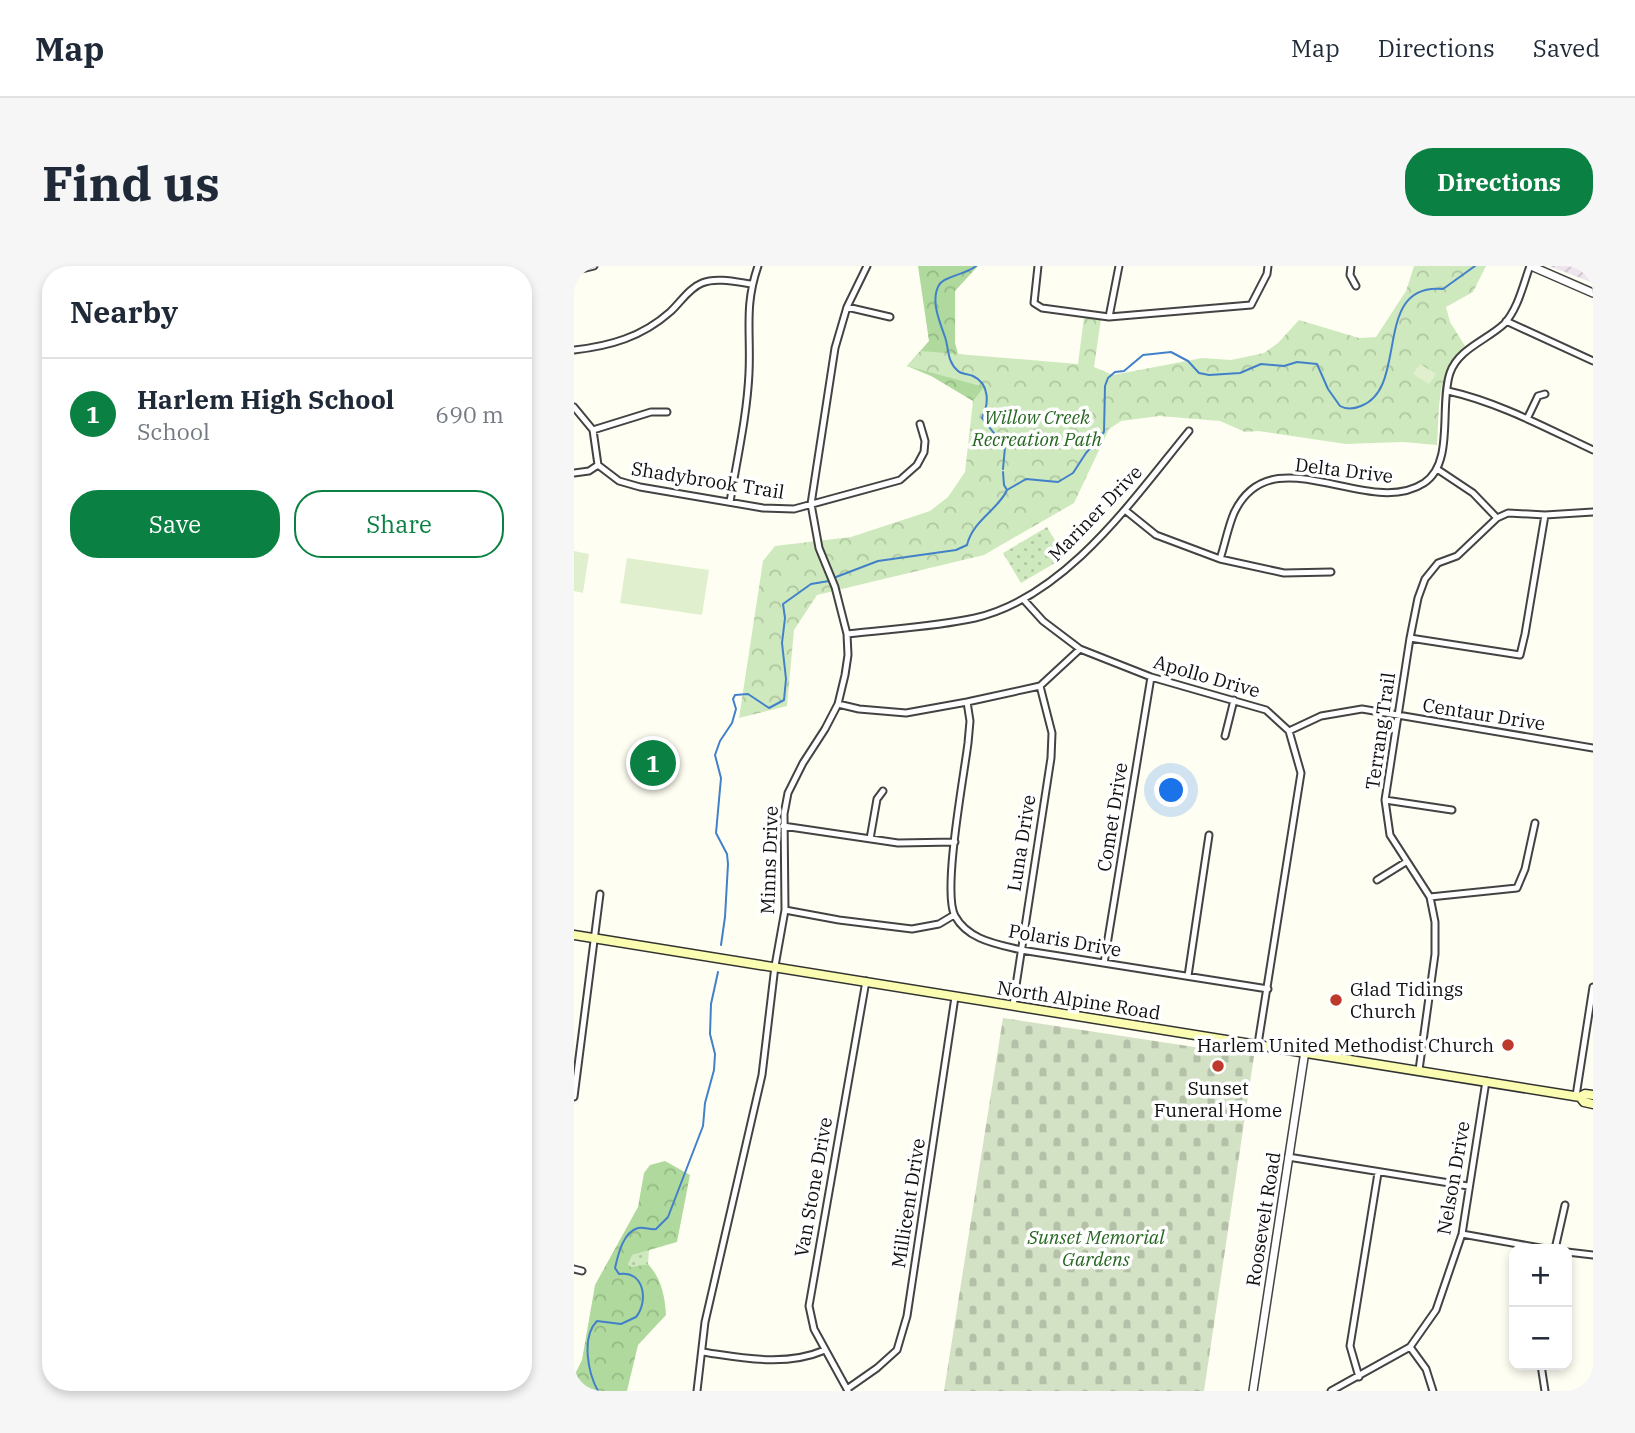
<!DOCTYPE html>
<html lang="en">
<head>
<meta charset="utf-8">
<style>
	:root { --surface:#fff; --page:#f6f6f7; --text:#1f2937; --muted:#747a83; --line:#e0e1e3; --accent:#0b8043 }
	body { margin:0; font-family:"IBM Plex Serif",serif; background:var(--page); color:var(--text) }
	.controls { position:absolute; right:21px; bottom:21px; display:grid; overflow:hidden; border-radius:14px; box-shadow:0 4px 10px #0003 }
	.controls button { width:63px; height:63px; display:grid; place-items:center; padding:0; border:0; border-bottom:2px solid var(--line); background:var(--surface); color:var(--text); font:35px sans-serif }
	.you { position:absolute; left:598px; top:525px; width:24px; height:24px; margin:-18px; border:5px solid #fff; border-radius:50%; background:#1a73e8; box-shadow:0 0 0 10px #1a73e833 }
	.badge { display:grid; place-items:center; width:46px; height:46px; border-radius:50%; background:var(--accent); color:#fff; font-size:23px; font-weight:700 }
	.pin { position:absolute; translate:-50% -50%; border:4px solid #fff; box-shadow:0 2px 7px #0006 }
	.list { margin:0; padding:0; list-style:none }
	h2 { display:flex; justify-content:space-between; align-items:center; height:91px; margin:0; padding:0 28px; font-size:30px }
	h2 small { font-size:23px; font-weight:400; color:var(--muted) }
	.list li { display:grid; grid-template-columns:46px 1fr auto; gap:21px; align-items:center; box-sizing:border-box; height:112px; padding:0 28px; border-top:2px solid var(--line) }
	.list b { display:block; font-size:26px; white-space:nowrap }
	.list p { margin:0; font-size:23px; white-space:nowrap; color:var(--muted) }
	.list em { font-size:23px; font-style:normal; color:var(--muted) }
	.actions { display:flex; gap:14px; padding:21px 28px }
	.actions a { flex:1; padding:16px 0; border:2px solid var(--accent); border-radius:28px; text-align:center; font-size:24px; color:var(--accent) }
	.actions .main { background:var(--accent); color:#fff }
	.map { position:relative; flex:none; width:1019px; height:1125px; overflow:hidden; border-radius:28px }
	header { display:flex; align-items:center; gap:42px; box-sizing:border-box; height:98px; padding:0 35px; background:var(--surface); border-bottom:2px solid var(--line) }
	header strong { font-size:33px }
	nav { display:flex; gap:38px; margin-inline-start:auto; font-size:24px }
	.intro { display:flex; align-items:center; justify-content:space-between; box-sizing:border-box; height:168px; padding:0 42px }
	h1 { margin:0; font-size:49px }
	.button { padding:18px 32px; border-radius:28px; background:var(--accent); color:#fff; font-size:24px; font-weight:700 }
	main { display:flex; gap:42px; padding:0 42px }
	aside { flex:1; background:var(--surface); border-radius:28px; box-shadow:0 4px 10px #0003 }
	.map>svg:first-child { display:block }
</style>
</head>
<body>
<header>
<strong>Map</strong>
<nav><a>Map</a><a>Directions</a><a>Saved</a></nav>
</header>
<div class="intro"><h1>Find us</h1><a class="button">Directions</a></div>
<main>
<aside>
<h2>Nearby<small></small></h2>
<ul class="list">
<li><span class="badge">1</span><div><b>Harlem High School</b><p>School</p></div><em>690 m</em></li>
</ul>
<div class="actions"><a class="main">Save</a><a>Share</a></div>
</aside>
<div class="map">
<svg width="1019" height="1125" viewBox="0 0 1019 1125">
	<defs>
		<pattern id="industrial-furrows" width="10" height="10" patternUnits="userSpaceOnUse" patternTransform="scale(1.75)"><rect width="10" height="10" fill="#eee5ee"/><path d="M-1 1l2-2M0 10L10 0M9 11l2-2" fill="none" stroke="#cbc3cb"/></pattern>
		<pattern id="grass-dots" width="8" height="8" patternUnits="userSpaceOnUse" patternTransform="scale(1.75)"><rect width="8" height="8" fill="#cee9bd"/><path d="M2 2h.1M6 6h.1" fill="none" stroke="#b0c7a1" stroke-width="1.8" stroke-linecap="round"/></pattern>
		<pattern id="forest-crowns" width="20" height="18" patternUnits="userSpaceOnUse" patternTransform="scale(1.75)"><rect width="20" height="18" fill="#afd99d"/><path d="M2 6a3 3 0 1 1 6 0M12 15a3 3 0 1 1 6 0" fill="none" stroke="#96b986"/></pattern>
		<pattern id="cemetery-stones" width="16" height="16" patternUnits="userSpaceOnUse" patternTransform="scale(1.75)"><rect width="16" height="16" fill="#d3e1c4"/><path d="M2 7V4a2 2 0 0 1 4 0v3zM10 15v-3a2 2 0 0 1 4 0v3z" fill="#b4c0a7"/></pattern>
		<pattern id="park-crowns" width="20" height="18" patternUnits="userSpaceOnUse" patternTransform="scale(1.75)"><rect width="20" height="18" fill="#cee9bd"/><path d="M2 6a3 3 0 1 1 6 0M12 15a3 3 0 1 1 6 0" fill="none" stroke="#b0c7a1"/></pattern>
	</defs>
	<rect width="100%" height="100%" fill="#fffef3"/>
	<!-- industrial -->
	<path fill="url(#industrial-furrows)" d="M975 0H1019V17Z"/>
	<!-- grass -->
	<path fill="url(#grass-dots)" d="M473 261 491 291 447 317 429 287Z
		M75 984 74 998 57 1001 54 998 57 989Z"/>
	<!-- forest -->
	<path fill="url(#forest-crowns)" d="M344 0H404L381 25V77L384 88 448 98 445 125 399 135 357 110 333 100 355 75Z
		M91 895 116 909 103 976 58 989 54 998 57 1001 74 998C87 1012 91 1030 92 1049L64 1079 53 1125H0L1 1108 8 1094 21 1019 64 941 70 907 76 899Z"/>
	<!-- cemetery -->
	<path fill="url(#cemetery-stones)" d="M429 752 680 790 630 1125H370Z"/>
	<!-- park -->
	<path fill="url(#park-crowns)" d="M840 0H912L899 26 872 41 876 56 891 80C861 106 866 143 863 179L829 176 772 178 684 165 671 166 646 155 585 150 547 155 535 163 500 237 410 289 243 329 220 364 213 440 165 452 189 295 201 280 277 271 356 245 374 231 391 206 399 135 410 121 333 100 347 85 504 98 510 51 527 53 520 101 539 109 628 92 657 94 690 87 704 77 725 54 785 72 802 71 832 25Z"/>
	<!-- pitch -->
	<path fill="#e0f0cf" d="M846 98 862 108 855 118 839 108Z
		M0 285 15 288 9 327 0 325Z
		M53 292 135 304 128 349 46 337Z"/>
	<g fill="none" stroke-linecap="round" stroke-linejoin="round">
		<!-- stream -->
		<path stroke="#4280ca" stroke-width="2" d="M402 0C391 9 370 10 365 19 356 35 366 56 371 71 375 83 373 96 384 105 387 108 394 108 399 110 416 118 415 138 408 152L431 181 429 203
			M429 206 430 219 433 224
			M262 311 304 295 382 284 393 279C399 254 425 243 433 224L452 213 484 216 499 207 512 187 530 166 531 120 534 112 541 106 550 105 569 89 597 86 614 95 625 107 635 109 666 107 687 98 710 100 723 96 743 98 754 123 766 140C773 144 780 143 787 140 836 122 797 16 869 23L901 0
			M147 679 151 651 154 598 153 588 142 567 147 512 141 489 146 475 158 457 162 443 159 433 161 429 174 428 195 442 210 434 212 413 208 377 211 352 209 338 237 318 255 315
			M24 1125C14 1107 7 1071 23 1055L47 1058 62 1051C75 1035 70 1004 45 1008L41 1002C44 989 49 966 64 962 71 961 76 964 82 963L94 951 129 860 131 837 140 804 141 788 136 768 137 738 144 706"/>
		<defs>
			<path id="minor" d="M464 0 460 37 468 42 535 51 677 39 693 8 694 0
				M777 0 776 9 782 20
				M0 5 20 0
				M273 41 316 51
				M535 51 545 0
				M932 55 1019 95
				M0 84C36 80 68 71 96 46 106 37 115 22 128 17 142 11 163 16 177 18
				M874 125C924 136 972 162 1019 184
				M0 141 19 164 24 199
				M953 153 964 130 971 128
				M19 164 77 146H93
				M24 199 45 215 66 221 189 242 220 243 326 214 343 199 350 186 351 175 346 158
				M863 203 899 227 923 252
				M0 207 15 205 24 199
				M156 236C163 193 173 150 175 107 177 66 170 40 184 0
				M551 244 582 269 646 293 710 307 757 306
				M646 293C651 278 654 261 660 247 698 167 793 254 850 217 881 197 865 139 876 107 884 83 913 74 930 58 944 43 949 19 956 0
				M450 334 469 355 506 383 577 411 692 444 715 465 727 507 684 778
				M273 368C315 363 360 361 401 352 492 331 559 233 615 165
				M836 372 946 389 951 368 971 249
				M393 436 396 455 394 477C390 510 368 626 381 650 394 674 423 678 447 684L694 723
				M264 438 285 443 332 447 393 436 466 420 506 383
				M715 465 747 450 788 443 1019 482
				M651 470 660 434
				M811 534 878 544
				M209 560 324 577 381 576
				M296 573 303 533 309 525
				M803 614 832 596
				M856 631 943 622 951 603 961 557
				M211 644 265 654 338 663 365 658 380 649
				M530 697 577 411
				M614 710 635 569
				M439 739 477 492 478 467 466 420
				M845 804 861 688V656L856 631 816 569 811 534 836 372 844 332 851 313 864 297 883 290 923 252 934 247 971 249 1019 246
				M1002 830 1019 721
				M0 831 26 628
				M714 891 894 920
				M888 968 972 983
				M981 983 991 939
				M993 986 1019 989
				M0 1003 8 1005
				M836 1081 852 1103 859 1125
				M128 1086C170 1092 211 1101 251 1084
				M967 1099 971 1125
				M785 1111 776 1080 804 907
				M273 1123 303 1102 323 1084 333 1050 381 731
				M123 1125 131 1056 188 809 201 700 211 644 210 548 214 527 229 497 251 463 264 438 271 409 274 389 273 368 261 321 245 282 237 238 261 82 273 41 293 0
				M274 1125 240 1063 235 1040 292 715
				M757 1125 836 1081 862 1044 888 968 912 815"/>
			<path id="tertiary" d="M957 0 1019 27
				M679 1125 731 785"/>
			<path id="secondary" d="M0 669 1006 831 1011 828 1019 829
				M1006 831 1010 836 1019 838"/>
		</defs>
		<!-- minor casing -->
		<use href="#minor" stroke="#434343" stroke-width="9"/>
		<!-- tertiary casing -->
		<use href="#tertiary" stroke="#434343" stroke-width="10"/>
		<!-- secondary casing -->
		<use href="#secondary" stroke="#323232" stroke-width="11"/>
		<!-- minor -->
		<use href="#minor" stroke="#fff" stroke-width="5"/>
		<!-- tertiary -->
		<use href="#tertiary" stroke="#fff" stroke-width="7"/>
		<!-- secondary -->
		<use href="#secondary" stroke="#fafcb1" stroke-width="8"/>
	</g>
	<!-- markers -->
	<g fill="#bd392b" stroke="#fff" stroke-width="2.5">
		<circle cx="762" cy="734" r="7"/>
		<circle cx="934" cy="779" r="7"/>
		<circle cx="644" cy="800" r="7"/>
	</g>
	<g text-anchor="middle" stroke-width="7" stroke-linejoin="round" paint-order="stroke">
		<!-- park labels -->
		<g font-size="19" font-style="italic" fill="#266721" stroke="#fff">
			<text x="463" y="158">Willow Creek<tspan x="463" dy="22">Recreation Path</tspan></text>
			<text x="522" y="978">Sunset Memorial<tspan x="522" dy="22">Gardens</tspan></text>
		</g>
		<!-- street labels -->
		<g font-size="19" fill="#101010" stroke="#fff">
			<text transform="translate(770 204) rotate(7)" y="7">Delta Drive</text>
			<text transform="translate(134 214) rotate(9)" y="7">Shadybrook Trail</text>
			<text transform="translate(521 247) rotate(-46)" y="7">Mariner Drive</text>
			<text transform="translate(633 410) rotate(16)" y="7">Apollo Drive</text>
			<text transform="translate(910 448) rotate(9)" y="7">Centaur Drive</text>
			<text transform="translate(806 465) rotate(-82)" y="7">Terrang Trail</text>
			<text transform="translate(538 551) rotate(-81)" y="7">Comet Drive</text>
			<text transform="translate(447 577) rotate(-81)" y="7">Luna Drive</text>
			<text transform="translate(195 594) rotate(-88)" y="7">Minns Drive</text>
			<text transform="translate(491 674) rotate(10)" y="7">Polaris Drive</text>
			<text transform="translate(505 734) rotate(9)" y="7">North Alpine Road</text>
			<text transform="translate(879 912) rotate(-80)" y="7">Nelson Drive</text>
			<text transform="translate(239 921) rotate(-80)" y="7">Van Stone Drive</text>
			<text transform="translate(334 937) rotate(-81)" y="7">Millicent Drive</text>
			<text transform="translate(689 953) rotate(-81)" y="7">Roosevelt Road</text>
		</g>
		<!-- poi labels -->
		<g font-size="19" fill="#101010" stroke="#fff" text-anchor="start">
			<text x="776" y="730">Glad Tidings<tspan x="776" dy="22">Church</tspan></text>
			<text x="920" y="786" text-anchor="end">Harlem United Methodist Church</text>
			<text x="644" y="829" text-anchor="middle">Sunset<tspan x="644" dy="22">Funeral Home</tspan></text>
		</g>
	</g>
</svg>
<div class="controls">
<button>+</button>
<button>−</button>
</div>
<div class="you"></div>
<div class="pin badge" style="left:79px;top:497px">1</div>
</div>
</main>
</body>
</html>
